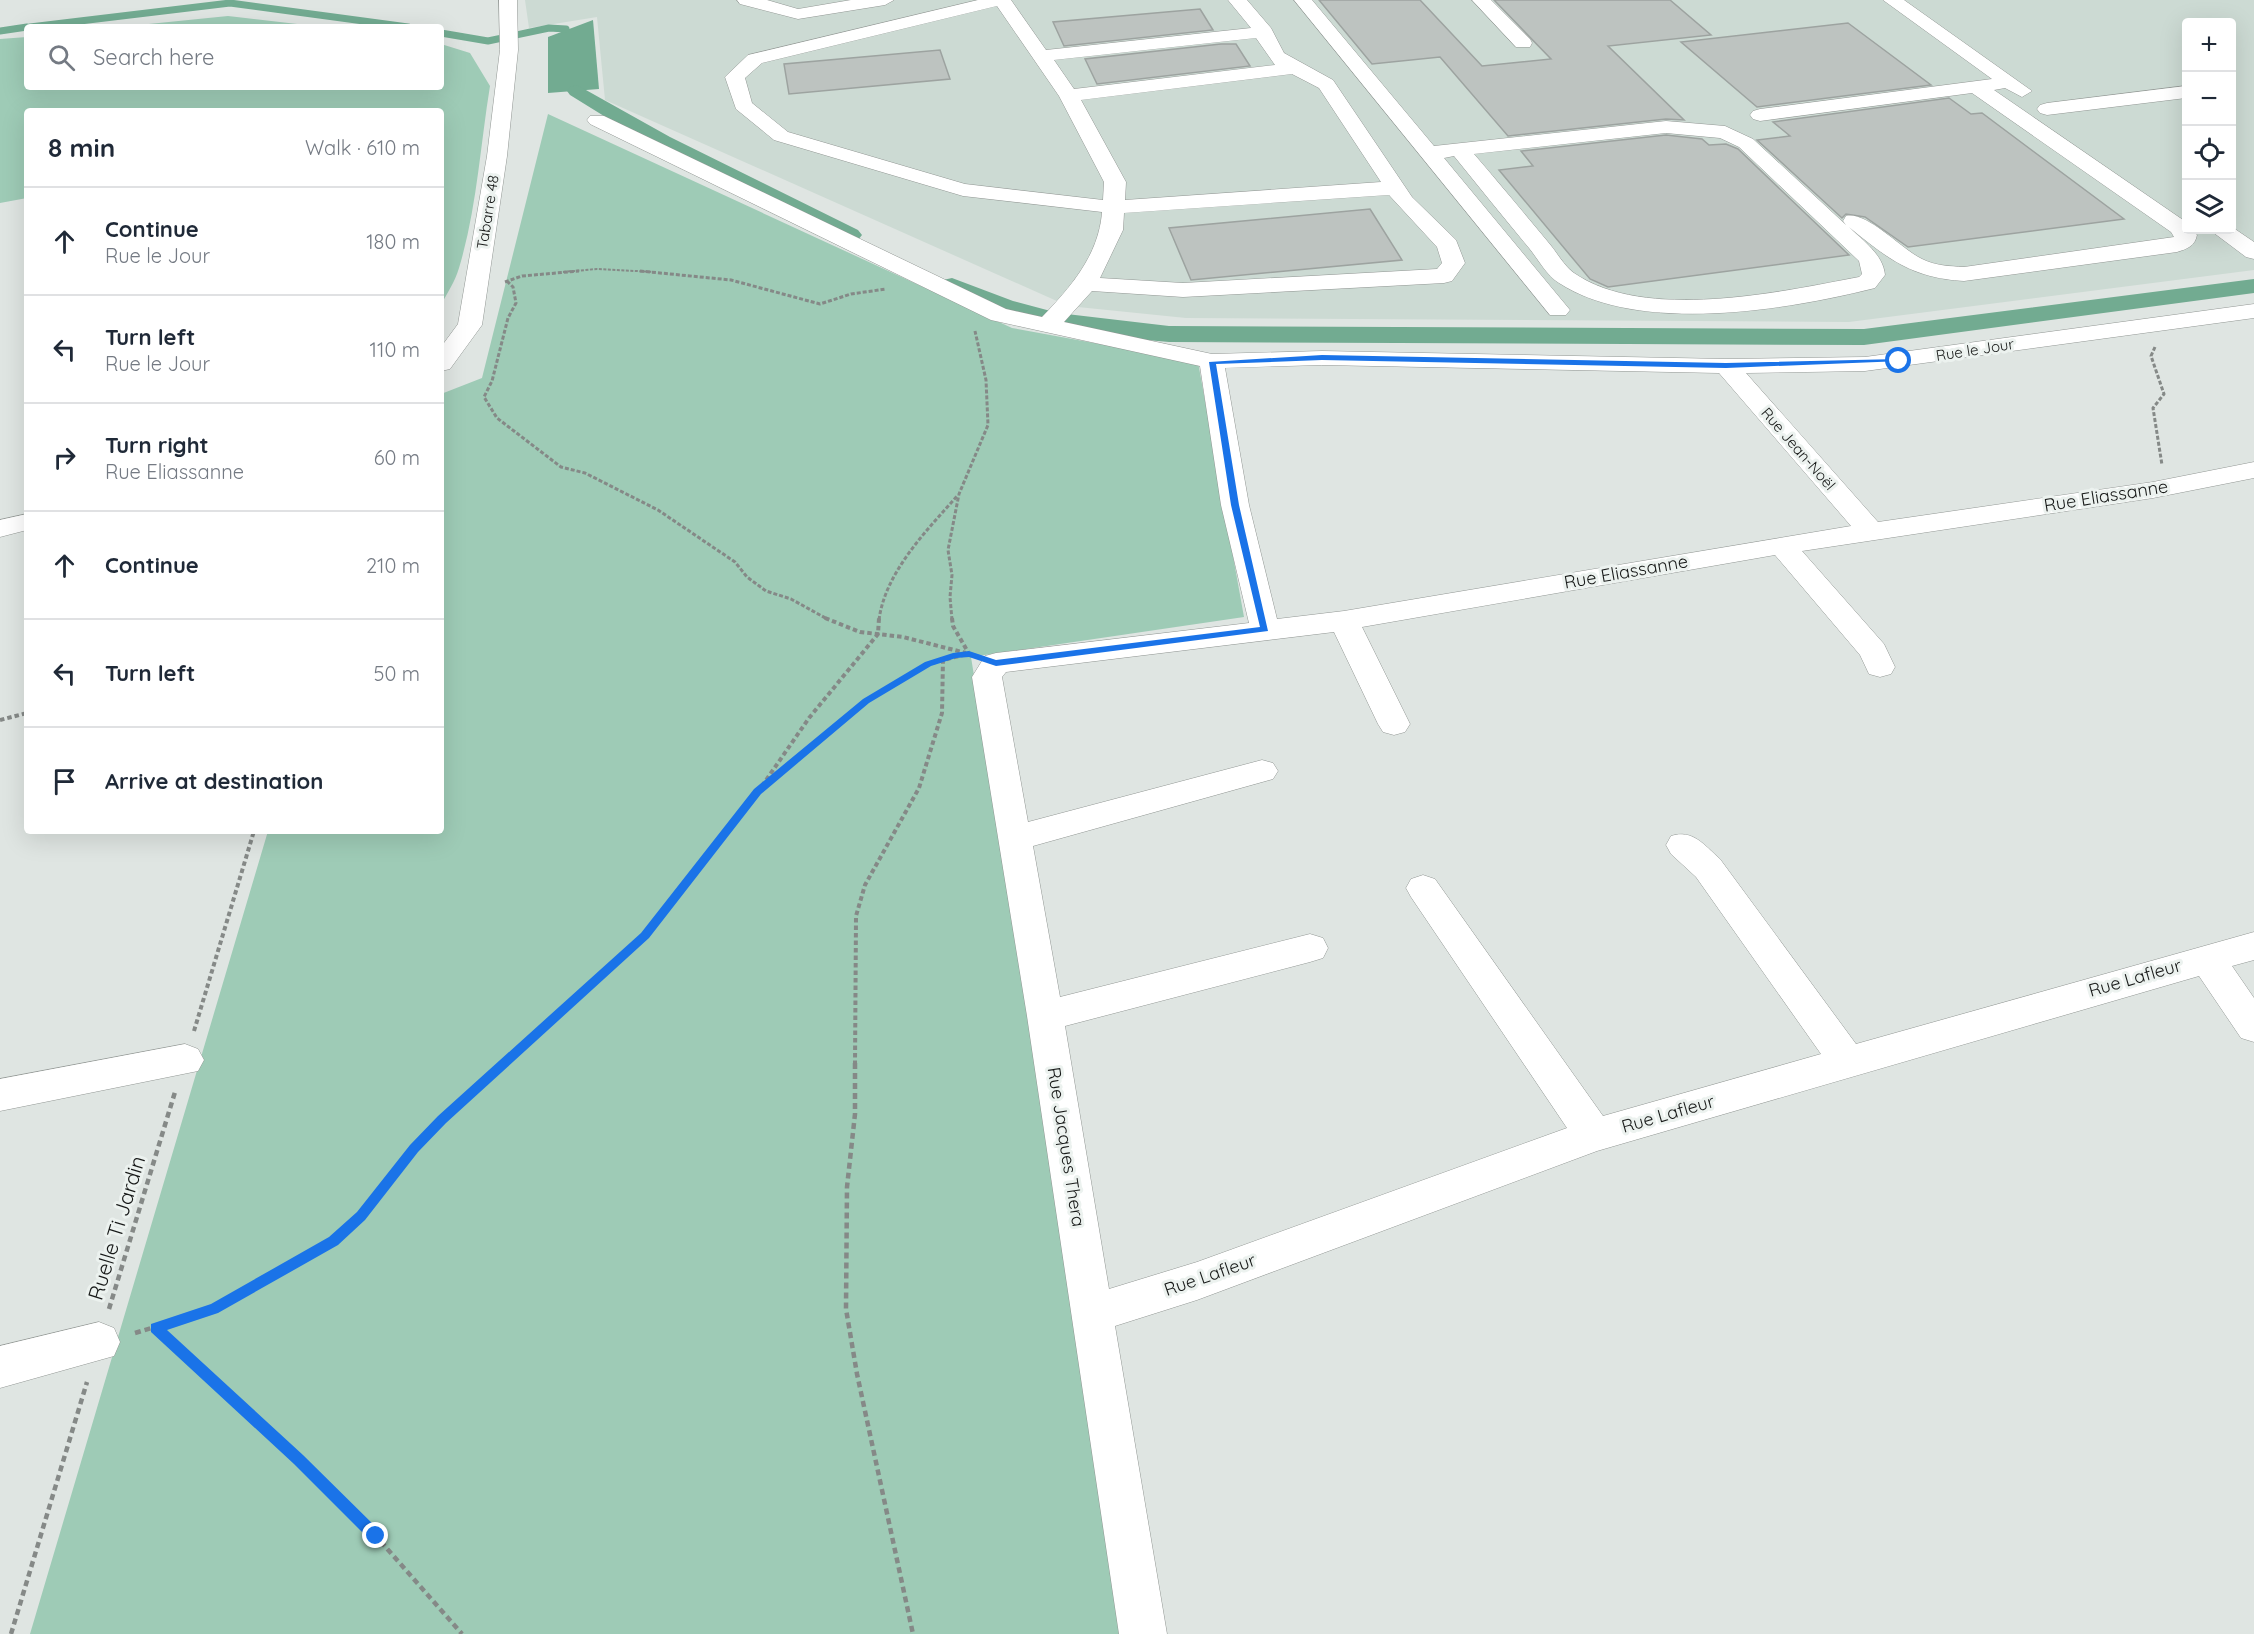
<!DOCTYPE html>
<html lang="en">
<head>
<meta charset="utf-8">
<style>
	:root { --surface:#fff; --page:#f6f6f7; --text:#1f2937; --muted:#747a83; --line:#e0e1e3 }
	body { margin:0; font-family:Quicksand,sans-serif; background:var(--page); color:var(--text) }
	.controls { position:absolute; right:18px; top:18px; display:grid; overflow:hidden; border-radius:6px; box-shadow:0 6px 24px #0002 }
	.controls button { width:54px; height:54px; display:grid; place-items:center; padding:0; border:0; border-bottom:2px solid var(--line); background:var(--surface); color:var(--text); font:30px sans-serif }
	.stop { position:absolute; width:18px; height:18px; margin:-14px; border:4px solid #1a73e8; border-radius:50%; background:#fff }
	.stop.end { background:#1a73e8; border-color:#fff; box-shadow:0 2px 6px #0008 }
	.list { margin:0; padding:0; list-style:none }
	h2 { display:flex; justify-content:space-between; align-items:center; height:78px; margin:0; padding:0 24px; font-size:26px }
	h2 small { font-size:20px; font-weight:400; color:var(--muted) }
	.list li { display:grid; grid-template-columns:39px 1fr auto; gap:18px; align-items:center; box-sizing:border-box; height:108px; padding:0 24px; border-top:2px solid var(--line) }
	.list b { display:block; font-size:22px; white-space:nowrap }
	.list p { margin:0; font-size:20px; white-space:nowrap; color:var(--muted) }
	.list em { font-size:20px; font-style:normal; color:var(--muted) }
	.icon { flex:none; width:33px; height:33px; fill:none; stroke:currentColor; stroke-width:2; stroke-linecap:round; stroke-linejoin:round }
	.map { position:relative; flex:none; width:2254px; height:1634px; overflow:hidden }
	.search { position:absolute; background:var(--surface); box-shadow:0 6px 24px #0002; left:24px; top:24px; width:420px; height:66px; display:flex; align-items:center; gap:15px; box-sizing:border-box; padding:0 21px; border-radius:6px; color:var(--muted); font-size:22px }
	.panel { position:absolute; background:var(--surface); box-shadow:0 6px 24px #0002; left:24px; top:108px; width:420px; height:726px; border-radius:6px }
	.map>svg:first-child { display:block }
</style>
</head>
<body>
<div class="map">
<svg width="2254" height="1634" viewBox="0 0 2254 1634">
	<rect width="100%" height="100%" fill="#dfe5e2"/>
	<!-- built -->
	<path fill="#ccdad3" fill-rule="evenodd" d="M525 0H2254V270L1849 322 1186 318 1068 306 605 100 597 17 529 28ZM2186 22H2232V230H2186Z"/>
	<!-- green -->
	<path fill="#9ecbb6" d="M228 16 323 27H119Z
		M27 37V87H441V44L470 53 490 86C480 147 477 208 459 268 455 282 447 293 441 305V111H27V198L0 203V39Z
		M548 114 1012 328 1198 362 1244 617 971 657 1128 1634H30L268 831H441V394L482 378Z"/>
	<!-- water -->
	<path fill="#72ab91" d="M593 20 599 89 548 93V37Z"/>
	<g fill="none" stroke-linecap="round" stroke-linejoin="round">
		<!-- stream -->
		<path stroke="#72ab91" stroke-width="7" d="M30 27 230 3 408 27
			M0 31 27 27
			M441 33 488 41 549 28 566 29"/>
		<!-- canal -->
		<path fill="#72ab91" fill-rule="evenodd" d="M577 85 670 137 858 230 862 235 858 240H842L654 147 570 95 567 91 570 87Z
			M952 278 1013 301 1058 313 1169 326 1864 329 2254 279V293L1864 345 1169 342C1091 335 1016 323 943 290L940 285 943 280Z"/>
	</g>
	<!-- building -->
	<path fill="#bdc3c0" stroke="#9da3a0" stroke-width="1.5" d="M1319 0H1420L1482 66 1551 59 1494 0H1670L1711 35 1608 46 1684 120 1666 119 1508 136 1440 57 1372 64Z
		M1200 9 1213 30 1064 46 1053 22Z
		M1848 23 1931 85 1757 107 1681 42Z
		M1221 44H1236L1250 66 1097 84 1085 59Z
		M940 50 950 79 789 94 784 64Z
		M1949 98 1971 114 1982 113 2124 219 1908 247 1865 217 1846 214 1842 218 1757 140 1790 136 1773 122Z
		M1666 135 1702 139 1709 145 1726 144 1738 149 1849 255 1608 287 1590 279 1499 170 1533 166 1521 151Z
		M1370 209 1402 260 1191 280 1169 228Z"/>
	<g fill="none" stroke-linecap="round" stroke-linejoin="round">
		<defs>
			<path id="minor" d="M499 0H517L518 50 507 156 482 325 450 369 441 371V347L458 324 487 156 500 50Z
				M737 0H767L798 9 851 0H894L885 5 798 19 740 4Z
				M978 0H1011L1046 50 1251 28 1228 0H1247L1271 28 1284 53 1333 80 1412 197 1456 240 1465 263 1452 281 1444 283 1183 297 1092 291 1064 322 1212 354 1322 351 1726 359 1865 357 2254 304V318L1865 371 1746 373 1878 522 2153 482 2254 462V478L2153 498 1802 551 1884 644 1895 667 1891 674 1880 677 1869 674 1860 655 1775 555 1362 627 1410 724 1405 732 1394 735 1383 732 1378 724 1334 632 1006 672 1002 677 1028 822 1262 760 1273 763 1278 771 1273 779 1033 846 1060 997 1310 934 1323 938 1328 948 1323 958 1310 962 1065 1026 1109 1289 1197 1262 1567 1128 1411 897 1406 888 1411 879 1423 875 1435 879 1603 1116 1821 1054 1696 877 1671 854 1666 845 1671 836C1693 829 1704 845 1720 859L1856 1044 2254 932V960L2232 966 2254 998V1042L2241 1038 2199 976 1597 1151 1197 1300 1115 1326 1167 1634H1119L1027 1016 972 677 985 656 996 653 1249 623 1221 505 1200 366 991 320 590 124 587 120 590 116H604L1006 309 1042 317C1070 288 1099 255 1102 212L963 196 774 140 736 109 725 77 748 55ZM997 6 1059 96 1104 182 1103 200 965 184 788 132 752 103 745 78 762 63ZM1256 38 1275 65 1074 89 1054 60ZM1292 74 1319 88 1381 182 1125 200 1126 182 1081 100ZM1389 195 1437 247 1442 263 1437 269 1183 283 1100 278 1123 230 1124 213ZM1322 365 1719 373 1851 526 1344 611 1277 619 1249 505 1225 368Z
				M1294 0H1312L1434 146 1666 121 1725 126 1753 139 1846 225 1843 221 1846 216C1867 211 1901 249 1922 259 1936 266 1949 266 1964 267L2174 237 2171 232 1972 93 1760 121 1753 119 1750 115 1753 111 1760 109 1992 79 1883 0H1904L2032 91 2022 97 2005 88 1994 90 2186 222V230H2193L2197 235C2195 246 2187 249 2177 252L1964 281C1912 278 1888 259 1849 227 1863 241 1883 254 1885 275L1875 288C1787 310 1639 335 1559 283 1547 276 1538 259 1529 248 1504 218 1479 187 1454 156L1444 158 1570 310 1566 315H1550ZM1666 133 1720 138 1739 147 1859 261 1862 274 1859 277C1780 292 1645 322 1574 273 1564 266 1556 251 1548 242 1523 212 1499 183 1474 154Z
				M1472 0H1491L1530 39 1532 43 1530 47H1516Z
				M2186 86V98L2047 115 2040 113 2037 109 2040 105 2047 103Z
				M2232 227 2254 242V259L2246 257 2210 230H2232Z
				M27 514V530L0 537V520Z
				M185 1044 198 1049 204 1060 198 1071 0 1111V1079Z
				M99 1322 114 1328 120 1342 114 1356 0 1388V1346Z"/>
		</defs>
		<!-- minor casing -->
		<use href="#minor" stroke="#929794" stroke-width="1"/>
		<!-- path-far3 -->
		<path stroke="#858987" stroke-width="2" stroke-dasharray="3 1.5" stroke-linecap="butt" d="M563 272 597 269 655 272"/>
		<!-- path-far2 -->
		<path stroke="#858987" stroke-width="3" stroke-dasharray="4 2" stroke-linecap="butt" d="M640 271 731 280 820 304 851 294 886 289
			M507 281 513 287 516 303 508 318 492 381 484 397 497 418 561 467 585 473 658 510 735 562 747 577 766 591 791 599 829 620
			M505 282 522 276 579 271
			M2155 347 2151 356 2164 394 2153 408 2162 465
			M879 620C885 572 928 529 958 495
			M952 620 950 597 952 575 948 550 959 494 988 425 986 380 975 331"/>
		<!-- path-far1 -->
		<path stroke="#858987" stroke-width="4" stroke-dasharray="4.5 3" stroke-linecap="butt" d="M825 618 860 632 903 637 966 653
			M952 618 953 626 968 652
			M0 720 27 713
			M762 786 809 718 878 634 879 618
			M194 1031 254 831
			M503 1065 645 936 758 791 866 701 928 664 967 654
			M855 1065 856 916 865 885 919 788 942 713 943 659"/>
		<!-- path -->
		<path stroke="#858987" stroke-width="4.5" stroke-dasharray="6 4" stroke-linecap="butt" d="M855 1063V1114L847 1187 846 1309 857 1374 913 1634
			M109 1309 175 1092
			M156 1328 298 1459 376 1536 462 1634
			M135 1333 214 1309 333 1241 361 1216 414 1148 505 1063
			M11 1634 87 1382"/>
		<!-- minor -->
		<use href="#minor" fill="#fff" fill-rule="evenodd"/>
	</g>
	<!-- route -->
	<path fill="#1a73e8" d="M1322 355 1726 363 1899 359 1902 361 1726 368 1322 360 1216 364 1239 505 1268 631 996 666 969 657 956 658 931 666 869 703 761 794 649 938 446 1123 418 1152 365 1220 338 1245 218 1313 167 1330 303 1455 380 1531V1541H371L294 1464 151 1332V1324L211 1304 329 1237 357 1212 410 1145 438 1116 641 933 754 789 863 699 925 662 953 653 969 651 996 660 1260 627 1231 505 1209 362Z"/>
	<g text-anchor="middle" stroke-width="6" stroke-linejoin="round" paint-order="stroke">
		<!-- far-street labels -->
		<g font-size="15" fill="#161817" stroke="#ecf2ef">
			<text transform="translate(488 212) rotate(-81)" y="5">Tabarre 48</text>
			<text transform="translate(1975 350) rotate(-9)" y="5">Rue le Jour</text>
			<text transform="translate(1798 449) rotate(49)" y="5">Rue Jean-Noël</text>
		</g>
		<!-- street labels -->
		<g font-size="18" fill="#161817" stroke="#ecf2ef">
			<text transform="translate(2106 496) rotate(-9)" y="6">Rue Eliassanne</text>
			<text transform="translate(1626 572) rotate(-10)" y="6">Rue Eliassanne</text>
			<text transform="translate(2135 978) rotate(-16)" y="6">Rue Lafleur</text>
			<text transform="translate(1668 1114) rotate(-16)" y="6">Rue Lafleur</text>
			<text transform="translate(1066 1147) rotate(81)" y="6">Rue Jacques Thera</text>
			<text transform="translate(1210 1275) rotate(-19)" y="6">Rue Lafleur</text>
		</g>
		<!-- near-street labels -->
		<g font-size="21" fill="#161817" stroke="#ecf2ef">
			<text transform="translate(117 1228) rotate(-73)" y="7">Ruelle Ti Jardin</text>
		</g>
	</g>
</svg>
<div class="controls">
<button>+</button>
<button>−</button>
<button><svg class="icon" aria-label="locate" viewBox="0 0 24 24"><circle cx="12" cy="12" r="6"/><path d="M12 2v4M12 18v4M2 12h4M18 12h4"/></svg></button>
<button><svg class="icon" aria-label="layers" viewBox="0 0 24 24"><path d="M12 4l9 5-9 5-9-5zM3 14l9 5 9-5"/></svg></button>
</div>
<div class="stop" style="left:1899px;top:361px"></div>
<div class="stop end" style="left:376px;top:1536px"></div>
<div class="search"><svg class="icon" aria-label="search" viewBox="0 0 24 24"><circle cx="10" cy="10" r="6"/><path d="M15 15l6 6"/></svg>Search here</div>
<section class="panel">
<h2>8 min<small>Walk · 610 m</small></h2>
<ul class="list">
<li><svg class="icon" aria-label="ahead" viewBox="0 0 24 24"><path d="M12 20V5M6 11l6-6 6 6"/></svg><div><b>Continue</b><p>Rue le Jour</p></div><em>180 m</em></li>
<li><svg class="icon" aria-label="left" viewBox="0 0 24 24"><path d="M17 20v-9H6M10 6l-5 5 5 5"/></svg><div><b>Turn left</b><p>Rue le Jour</p></div><em>110 m</em></li>
<li><svg class="icon" aria-label="right" viewBox="0 0 24 24"><path d="M7 20v-9h11M14 6l5 5-5 5"/></svg><div><b>Turn right</b><p>Rue Eliassanne</p></div><em>60 m</em></li>
<li><svg class="icon" aria-label="ahead" viewBox="0 0 24 24"><path d="M12 20V5M6 11l6-6 6 6"/></svg><div><b>Continue</b></div><em>210 m</em></li>
<li><svg class="icon" aria-label="left" viewBox="0 0 24 24"><path d="M17 20v-9H6M10 6l-5 5 5 5"/></svg><div><b>Turn left</b></div><em>50 m</em></li>
<li><svg class="icon" aria-label="arrive" viewBox="0 0 24 24"><path d="M6 21V4h12l-3 4 3 4H6"/></svg><div><b>Arrive at destination</b></div></li>
</ul>
</section>
</div>
</body>
</html>
